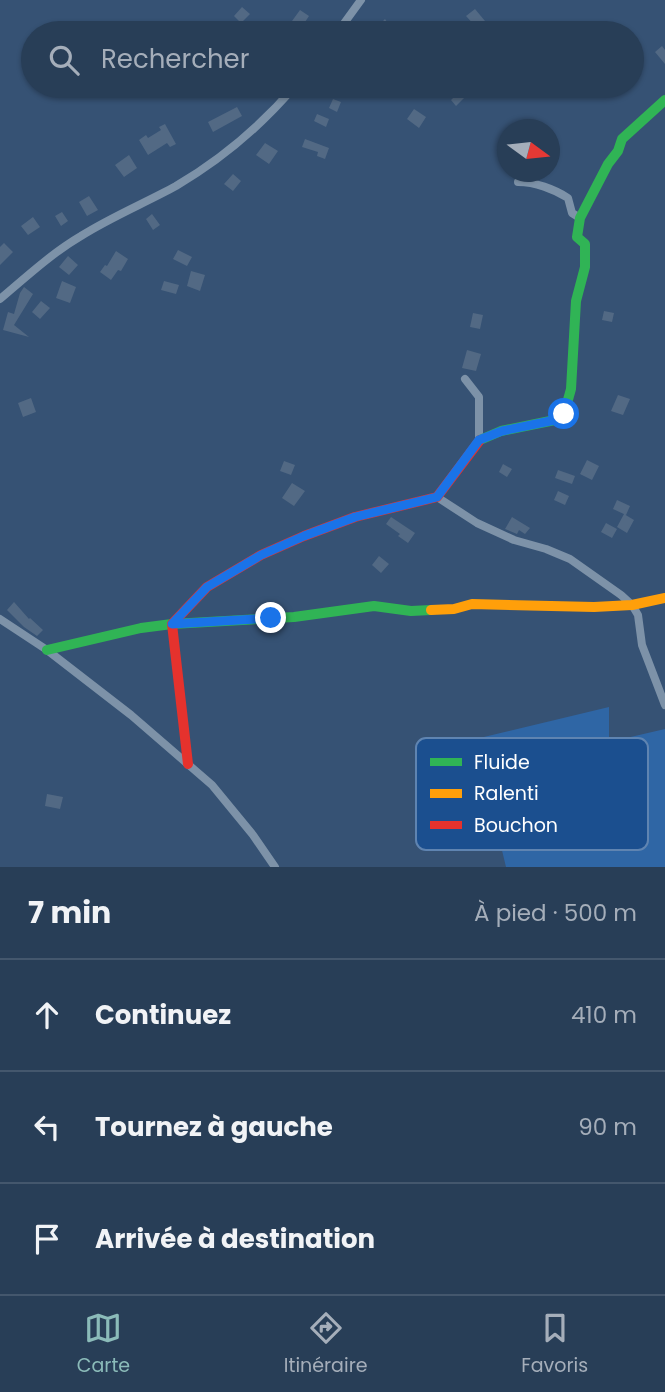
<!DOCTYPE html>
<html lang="fr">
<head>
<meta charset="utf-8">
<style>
	:root { --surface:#283e57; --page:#30455d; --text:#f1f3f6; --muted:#a5aeba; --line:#44576d; --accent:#8bbbb9 }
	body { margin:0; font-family:Poppins,sans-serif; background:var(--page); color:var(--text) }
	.compass { position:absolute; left:497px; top:119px; width:63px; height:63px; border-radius:50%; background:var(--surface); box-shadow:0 2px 5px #0004; rotate:105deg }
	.stop { position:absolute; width:21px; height:21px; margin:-16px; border:5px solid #1a73e8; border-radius:50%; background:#fff }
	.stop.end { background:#1a73e8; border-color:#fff; box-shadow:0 2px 7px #0008 }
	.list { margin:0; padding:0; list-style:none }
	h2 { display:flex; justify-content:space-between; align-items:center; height:91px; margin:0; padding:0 28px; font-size:30px }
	h2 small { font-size:23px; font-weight:400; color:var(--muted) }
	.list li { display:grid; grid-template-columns:46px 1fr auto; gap:21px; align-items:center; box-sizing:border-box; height:112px; padding:0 28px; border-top:2px solid var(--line) }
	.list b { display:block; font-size:26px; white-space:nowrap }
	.list em { font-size:23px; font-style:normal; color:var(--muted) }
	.icon { flex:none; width:38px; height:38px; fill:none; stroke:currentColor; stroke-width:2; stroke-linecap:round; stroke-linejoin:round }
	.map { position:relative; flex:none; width:665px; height:867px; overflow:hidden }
	.search { position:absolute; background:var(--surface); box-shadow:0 2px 5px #0004; left:21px; right:21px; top:21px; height:77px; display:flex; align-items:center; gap:18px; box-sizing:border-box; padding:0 24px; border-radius:38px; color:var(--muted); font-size:26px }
	.sheet { height:427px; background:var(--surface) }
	nav { display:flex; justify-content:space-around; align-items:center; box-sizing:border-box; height:98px; border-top:2px solid var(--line); background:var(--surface); font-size:19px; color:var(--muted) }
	nav a { display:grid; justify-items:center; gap:4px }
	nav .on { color:var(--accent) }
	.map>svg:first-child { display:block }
</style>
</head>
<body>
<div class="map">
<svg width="665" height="867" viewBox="0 0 665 867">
	<rect width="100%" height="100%" fill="#365274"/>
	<!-- green -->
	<path fill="#2f66a5" d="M609 707V742L665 729V867H506L493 813 431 828 421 752Z"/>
	<!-- building -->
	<path fill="#526984" d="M242 7 250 14 241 23 234 16Z
		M475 9 485 21 477 28 466 16Z
		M300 10 309 16 301 28 292 21Z
		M385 19 390 26 380 33 376 28Z
		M662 46 665 50V64L655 52Z
		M461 90 466 96 456 106 451 100Z
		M333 99 341 102 337 112 329 108Z
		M237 107 242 116 213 132 208 122Z
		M414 109 426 117 419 128 407 119Z
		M317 114 329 119 326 127 314 121Z
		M165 124 176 144 170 147 167 143 148 155 139 140 146 135 148 138 161 130 159 127Z
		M305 139 329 148 325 159 317 156 318 152 302 147Z
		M265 143 278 151 269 164 256 155Z
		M129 155 137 168 124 177 115 165Z
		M233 174 241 181 233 191 224 184Z
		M89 196 98 210 87 216 79 202Z
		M62 212 68 221 61 226 55 216Z
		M152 214 160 225 153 230 146 219Z
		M33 217 40 227 28 235 21 226Z
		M4 243 13 252 0 265V247Z
		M178 250 192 257 187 266 173 259Z
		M116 251 128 259 121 271 118 270 111 280 100 272 105 265 107 266Z
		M68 256 78 265 69 275 59 267Z
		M191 271 205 275 200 291 187 286Z
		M62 281 76 287 70 303 56 298Z
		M164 281 179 285 176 294 161 290Z
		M24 287 33 294 14 325 29 337 3 330 8 312 14 314 20 293Z
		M41 301 50 308 40 319 32 312Z
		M604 311 614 313 612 322 602 320Z
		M473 313 483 315 480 329 470 327Z
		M467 350 481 354 476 371 462 368Z
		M618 395 630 399 623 415 611 411Z
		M31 398 36 412 23 417 18 403Z
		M587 460 599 466 592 480 580 474Z
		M284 461 295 465 291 475 280 471Z
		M503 464 512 469 507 477 499 472Z
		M558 470 575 476 572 484 555 478Z
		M292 483 305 491 294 506 282 498Z
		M558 491 569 496 565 505 554 500Z
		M617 500 630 506 626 515 613 509Z
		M624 514 634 520 627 533 617 527Z
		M391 517 415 533 408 543 398 536 400 534 386 524Z
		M512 517 530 528 525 534 519 530 517 534 505 529Z
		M606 523 617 529 612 538 601 532Z
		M379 556 389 564 381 573 372 565Z
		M14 602 29 619 30 618 43 630 37 636 24 627 7 610Z
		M47 794 63 797 60 809 45 806Z"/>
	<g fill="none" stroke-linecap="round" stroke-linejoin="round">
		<!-- street -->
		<path stroke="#7d92a8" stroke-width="8" d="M337 33 361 0
			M518 182C535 182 554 189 568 198L572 213 580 218
			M0 299C26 277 52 253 81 236 111 217 145 203 176 186 222 159 261 126 295 86
			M465 379 479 397V441
			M437 497 477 523 514 540 546 549 570 559 621 595 632 605 638 615 642 645 665 705
			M0 619 47 650 131 715 212 785 253 835 275 867"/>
		<!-- fast -->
		<path stroke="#30b455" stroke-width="10" d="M480 440 501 431 555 420 564 414 571 389 576 301 585 267V244L577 237 580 218 608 164 618 151 622 139 665 100
			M47 650 141 628 172 624 294 617 374 606 411 611 431 610"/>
		<!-- slow -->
		<path stroke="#ff9f0a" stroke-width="10" d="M431 610 454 609 472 604 594 607 632 605 665 598"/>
		<!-- jam -->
		<path stroke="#e5322d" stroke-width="10" d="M188 764 172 624 207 587 261 555 304 536 355 517 437 497 480 440"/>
	</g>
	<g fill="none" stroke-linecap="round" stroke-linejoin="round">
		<!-- route -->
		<path stroke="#1a73e8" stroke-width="9" d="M271 618 172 624 207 587 261 555 304 536 355 517 437 497 479 440 502 431 555 420 564 414"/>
	</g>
	<!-- legend -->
	<rect x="416" y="738" width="232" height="112" rx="10" fill="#1b4f8f" stroke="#5f84b1" stroke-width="2"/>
	<rect x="430" y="758" width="32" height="8" fill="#30b455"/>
	<rect x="430" y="789" width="32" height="9" fill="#ff9f0a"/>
	<rect x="430" y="821" width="32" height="8" fill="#e5322d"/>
	<g font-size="19" fill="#fff">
		<text x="474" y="769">Fluide</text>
		<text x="474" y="800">Ralenti</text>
		<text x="474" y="832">Bouchon</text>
	</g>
</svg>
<svg class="compass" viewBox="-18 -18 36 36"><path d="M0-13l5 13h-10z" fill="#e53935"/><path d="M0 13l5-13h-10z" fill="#a5aeba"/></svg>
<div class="stop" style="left:564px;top:414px"></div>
<div class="stop end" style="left:271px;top:618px"></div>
<div class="search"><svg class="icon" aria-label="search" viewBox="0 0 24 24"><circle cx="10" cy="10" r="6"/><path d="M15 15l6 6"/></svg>Rechercher</div>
</div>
<section class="sheet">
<h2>7 min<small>À pied · 500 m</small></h2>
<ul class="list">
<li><svg class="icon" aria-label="ahead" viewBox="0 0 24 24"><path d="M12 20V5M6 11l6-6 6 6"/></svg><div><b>Continuez</b></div><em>410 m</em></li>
<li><svg class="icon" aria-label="left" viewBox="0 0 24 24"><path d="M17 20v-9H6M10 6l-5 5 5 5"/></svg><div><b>Tournez à gauche</b></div><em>90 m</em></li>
<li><svg class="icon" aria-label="arrive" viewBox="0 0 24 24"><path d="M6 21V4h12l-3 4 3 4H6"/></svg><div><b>Arrivée à destination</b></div></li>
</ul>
</section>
<nav>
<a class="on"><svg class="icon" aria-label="map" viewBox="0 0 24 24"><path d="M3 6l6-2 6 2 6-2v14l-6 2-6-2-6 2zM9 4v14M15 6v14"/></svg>Carte</a>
<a><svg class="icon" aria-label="directions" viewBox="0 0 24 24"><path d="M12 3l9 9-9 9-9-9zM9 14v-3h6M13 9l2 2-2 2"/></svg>Itinéraire</a>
<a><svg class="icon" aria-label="saved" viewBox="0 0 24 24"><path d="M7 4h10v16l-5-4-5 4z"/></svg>Favoris</a>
</nav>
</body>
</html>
